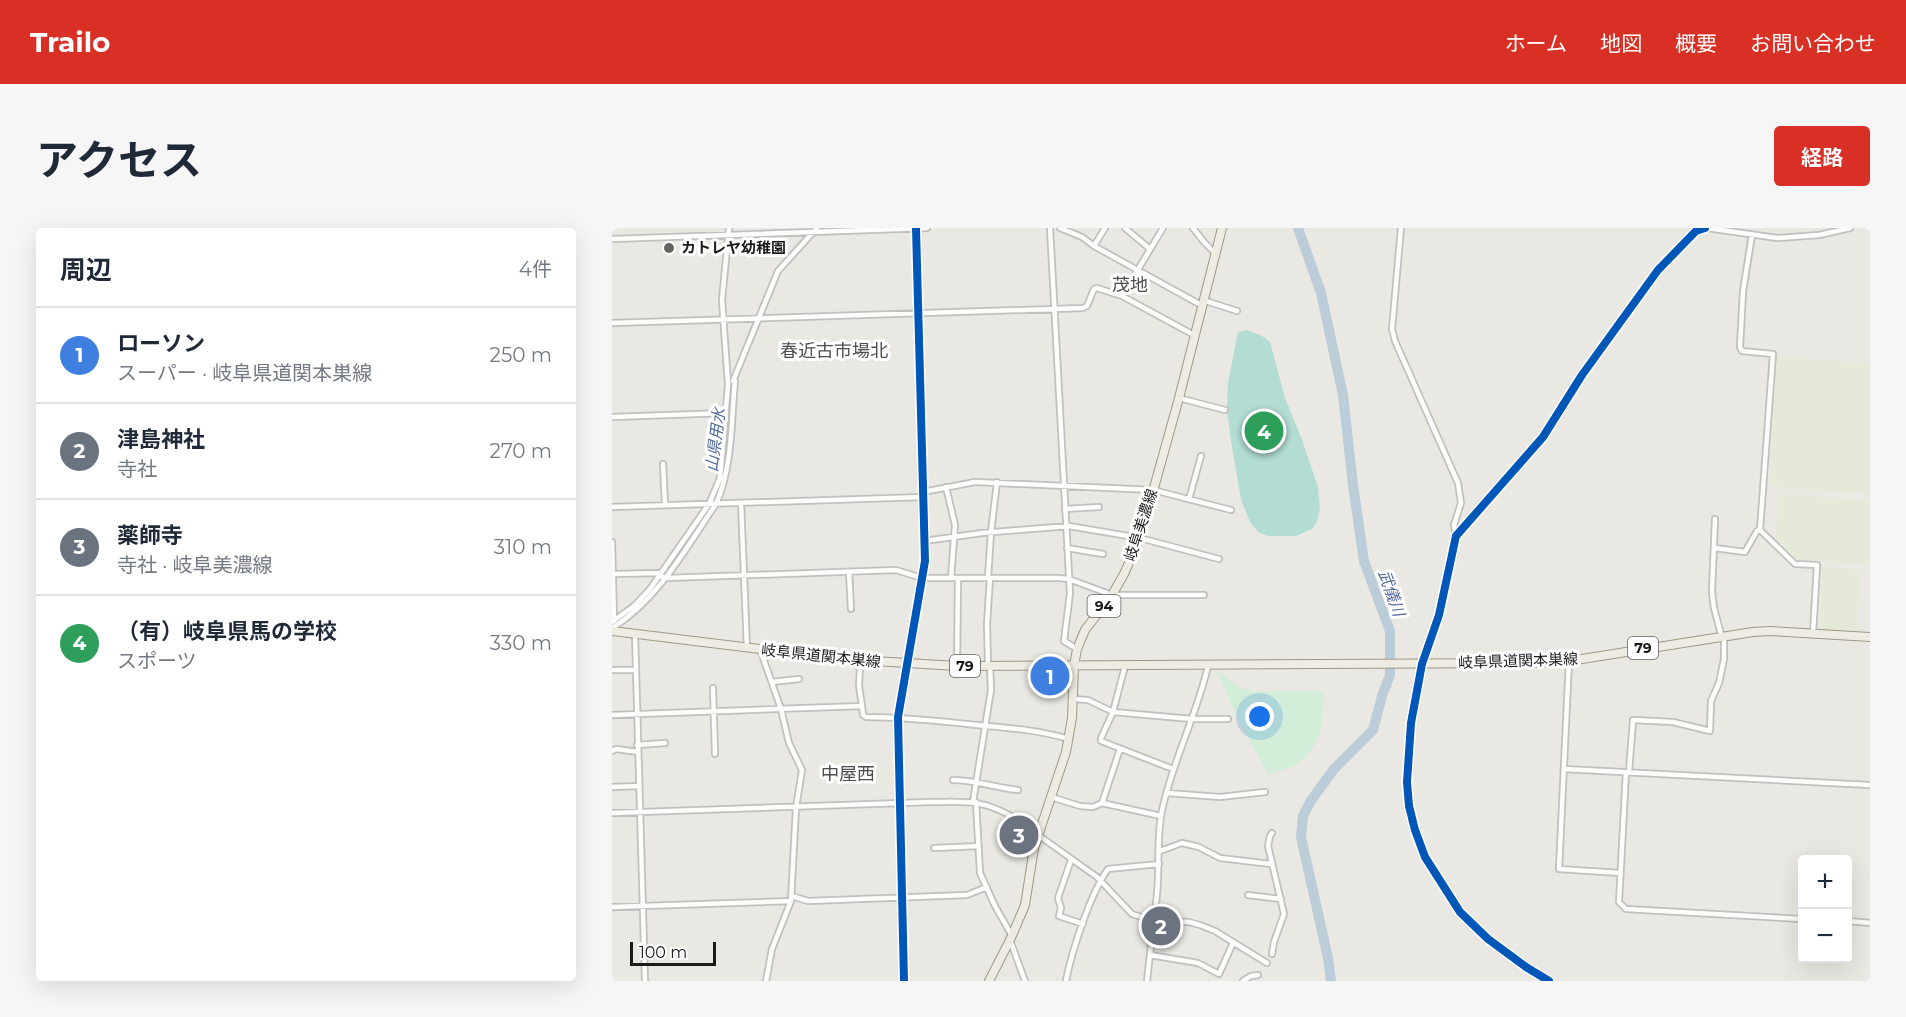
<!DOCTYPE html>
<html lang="ja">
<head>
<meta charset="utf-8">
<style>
	:root { --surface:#fff; --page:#f6f6f7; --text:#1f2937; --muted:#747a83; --line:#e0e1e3; --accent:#d93025 }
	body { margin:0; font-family:Montserrat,"Noto Sans JP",sans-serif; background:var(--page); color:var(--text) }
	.controls { position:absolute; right:18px; bottom:18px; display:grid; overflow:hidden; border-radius:6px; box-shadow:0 6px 24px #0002 }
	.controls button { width:54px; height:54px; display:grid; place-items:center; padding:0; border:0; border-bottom:2px solid var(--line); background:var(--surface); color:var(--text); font:30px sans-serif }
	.scale { position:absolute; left:18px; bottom:15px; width:86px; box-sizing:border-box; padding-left:6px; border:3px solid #1b1b1b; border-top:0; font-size:16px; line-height:21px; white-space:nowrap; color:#1b1b1b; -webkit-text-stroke:4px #fff; paint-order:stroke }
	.you { position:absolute; left:648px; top:489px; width:21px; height:21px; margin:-15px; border:4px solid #fff; border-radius:50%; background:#1a73e8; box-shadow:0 0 0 9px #1a73e833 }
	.badge { display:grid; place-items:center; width:39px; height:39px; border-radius:50%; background:var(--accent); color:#fff; font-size:20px; font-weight:700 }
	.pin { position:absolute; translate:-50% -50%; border:3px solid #fff; box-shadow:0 2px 6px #0006 }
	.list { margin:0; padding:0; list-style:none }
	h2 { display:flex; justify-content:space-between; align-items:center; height:78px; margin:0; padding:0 24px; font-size:26px }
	h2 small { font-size:20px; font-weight:400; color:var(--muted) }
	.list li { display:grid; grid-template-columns:39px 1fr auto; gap:18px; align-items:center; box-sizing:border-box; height:96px; padding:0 24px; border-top:2px solid var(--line) }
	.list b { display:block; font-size:22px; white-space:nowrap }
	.list p { margin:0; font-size:20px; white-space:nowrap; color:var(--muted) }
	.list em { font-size:20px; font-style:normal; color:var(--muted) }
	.map { position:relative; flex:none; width:1258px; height:753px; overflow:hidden; border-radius:6px }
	header { display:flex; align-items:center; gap:36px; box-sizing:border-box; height:84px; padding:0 30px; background:var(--accent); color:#fff }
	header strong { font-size:28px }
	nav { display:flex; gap:33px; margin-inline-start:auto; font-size:21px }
	.intro { display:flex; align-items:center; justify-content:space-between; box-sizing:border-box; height:144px; padding:0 36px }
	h1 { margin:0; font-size:42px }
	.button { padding:15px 27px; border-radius:6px; background:var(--accent); color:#fff; font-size:21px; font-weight:700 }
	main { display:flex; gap:36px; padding:0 36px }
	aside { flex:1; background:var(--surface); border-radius:6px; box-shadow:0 6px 24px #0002 }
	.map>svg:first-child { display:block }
</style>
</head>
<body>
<header>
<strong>Trailo</strong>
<nav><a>ホーム</a><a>地図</a><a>概要</a><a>お問い合わせ</a></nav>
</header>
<div class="intro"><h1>アクセス</h1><a class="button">経路</a></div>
<main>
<aside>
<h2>周辺<small>4件</small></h2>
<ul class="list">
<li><span class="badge" style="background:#3f7fe0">1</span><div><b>ローソン</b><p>スーパー · 岐阜県道関本巣線</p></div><em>250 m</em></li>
<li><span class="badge" style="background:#6b7280">2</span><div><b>津島神社</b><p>寺社</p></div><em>270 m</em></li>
<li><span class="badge" style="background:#6b7280">3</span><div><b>薬師寺</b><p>寺社 · 岐阜美濃線</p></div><em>310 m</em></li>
<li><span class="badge" style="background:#2e9e5b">4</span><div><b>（有）岐阜県馬の学校</b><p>スポーツ</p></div><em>330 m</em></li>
</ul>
</aside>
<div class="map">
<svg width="1258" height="753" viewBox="0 0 1258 753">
	<rect width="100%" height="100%" fill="#e9e8e3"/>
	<!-- farmland -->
	<path fill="#e5e9d7" d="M1164 129 1258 135V266L1158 258Z
		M1166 266 1258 273V336L1186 332 1164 313Z
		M1211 339 1248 342 1245 405 1208 402Z"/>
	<!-- park -->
	<path fill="#d3eed8" d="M606 443 628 460 644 463H711C713 488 709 524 683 537 675 541 664 543 656 546 638 512 618 480 606 443Z"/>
	<!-- pitch -->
	<path fill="#b3dcd3" d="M634 102 650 108 658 114 673 170 689 209 706 259 708 283 704 295 700 301 684 308H656L646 304 638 294 629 271 619 213 615 181 616 155 626 104Z"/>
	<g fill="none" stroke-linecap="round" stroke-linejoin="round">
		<!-- stream -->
		<path stroke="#bacdd9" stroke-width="1.5" d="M144 88 166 39 193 8
			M120 150 142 93
			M111 245 119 154
			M51 347 100 278
			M0 398 15 386"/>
		<!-- river -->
		<path stroke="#bacdd9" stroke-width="10" d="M686 0 709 65 731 167 741 257 752 333 778 403V447L770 468 761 502 722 541 698 574 691 588 689 609 716 730 719 753"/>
		<defs>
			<path id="street" d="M438 0 458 365 452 413 465 421
				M448 0 470 9 482 18 589 77
				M513 0 538 21
				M581 0 592 14 603 25
				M789 0 780 101 783 113 846 255 849 275 842 297 844 308
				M1095 0 1165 10 1207 7 1238 0
				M1140 7 1131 63 1128 119 1130 123 1161 126 1148 302 1183 336 1205 337 1201 406
				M0 11 315 0
				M482 18 493 0
				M510 68 551 0
				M591 72 625 83
				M0 95 471 80 475 78 482 61 485 60 510 68 582 107
				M121 153 166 43 205 0
				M567 170 613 182
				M0 189 114 185
				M51 236 53 277
				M334 259 343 297 339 350
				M311 264 363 254 541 262 619 282
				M577 271 589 228
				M129 275 135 420
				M0 279 311 269
				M453 281 487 279
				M1103 291 1100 364 1102 380 1110 410
				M312 313 370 305 457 298 528 310 607 331
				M0 314 2 393
				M455 320 491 326
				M1103 320 1133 324 1145 303 1148 302
				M237 344 239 381
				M47 345 48 348 55 350 284 342 310 350H447L457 351 500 367H592
				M1 346 47 345
				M376 350 379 304 385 254
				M0 394 22 378 38 361 97 276 108 250 116 156 110 72 117 0
				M1 403 2 399C48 369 74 320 104 276 121 238 119 193 123 153
				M23 407 33 753
				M148 421 169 481 177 515 190 542 184 580 179 673 160 721 154 753
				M239 432 241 436 248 438 247 458 250 478
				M957 433 947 641 1008 645
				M345 438 346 350
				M376 438 375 396 378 350
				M513 438 501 484 580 491H616
				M0 442H23
				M160 454 187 451
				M101 460 103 526
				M460 471 476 472 501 484 489 510V513L561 541
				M0 487 250 478 251 487 254 489C291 489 328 493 365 497 397 500 427 502 457 511
				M25 517 53 515
				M0 523 4 521 26 524
				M952 541 1258 557
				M1014 544 1007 674 1014 681 1190 691
				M1017 544 1021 492 1061 494 1098 503 1099 473 1107 455 1112 431V409
				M341 552C362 552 385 560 406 562
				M0 559 27 558
				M555 565 608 569 653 564
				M439 569 468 578 481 579 490 575 549 588
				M361 574 379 462 378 438
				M364 574 368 645 383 678 400 708
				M490 575 508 521
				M0 585 319 574C357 574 369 571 403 590 411 595 420 599 426 607L485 649 520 686 542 693 577 694 588 697 603 703 655 735
				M660 605 658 608 656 618 672 686 662 714 660 726
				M322 620 367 618
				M548 623 570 615 587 619 608 630 659 636
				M459 632 446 670 449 680 447 688 471 696
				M636 667 669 671
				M180 668 196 673 355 667 375 659
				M0 679 179 673
				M1236 693 1258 695
				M398 712 413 753
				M538 727 586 735 607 746 621 715
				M292 753 286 489 313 333 304 0
				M454 753C459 725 479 664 496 641L547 636
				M535 753C538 724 542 695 545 666 548 637 544 606 551 578 562 530 585 486 596 438
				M631 753 639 748 646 747
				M937 753 914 739 876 711 848 684 813 629 803 602 797 578 795 554 799 495 810 436 827 387 844 308 931 209 970 147 1046 42 1084 3 1093 0"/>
			<path id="primary" d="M0 403 229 431 345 438 916 435 957 433 1141 404 1158 403 1258 409
				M377 753 398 712 413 677 422 620 454 524 460 490 462 438 465 421 473 402 500 367 512 346 528 310 567 170 610 0"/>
		</defs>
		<!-- street casing -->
		<use href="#street" stroke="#c0c0be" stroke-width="8"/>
		<!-- primary casing -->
		<use href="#primary" stroke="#9c9983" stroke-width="10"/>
		<!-- street -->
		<use href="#street" stroke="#fcfcfb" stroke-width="4.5"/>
		<!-- primary -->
		<use href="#primary" stroke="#eeebe3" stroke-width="8"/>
		<defs>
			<path id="cycleway" d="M292 753 286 489 313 333 304 0
				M937 753 914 739 876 711 848 684 813 629 803 602 797 578 795 554 799 495 810 436 827 387 844 308 931 209 970 147 1046 42 1084 3 1093 0"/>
		</defs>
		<!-- cycleway casing -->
		<use href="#cycleway" stroke="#fff" stroke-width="11"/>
		<!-- cycleway -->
		<use href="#cycleway" stroke="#0057b8" stroke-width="8"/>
	</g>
	<!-- markers -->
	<circle fill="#636361" stroke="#fff" stroke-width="2" cx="57" cy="20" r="6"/>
	<g text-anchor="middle" stroke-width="6" stroke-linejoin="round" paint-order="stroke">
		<!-- shield labels -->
		<g fill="#fff" stroke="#5f5f5f" stroke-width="1.5">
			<rect x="475.5" y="367" width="33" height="22" rx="4.5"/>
			<rect x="1016" y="409" width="30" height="22" rx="4.5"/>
			<rect x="338" y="427" width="30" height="22" rx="4.5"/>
		</g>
		<g font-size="14" font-weight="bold" fill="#1b1b1b">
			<text x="492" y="383">94</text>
			<text x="1031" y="425">79</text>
			<text x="353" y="443">79</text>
		</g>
		<!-- poi labels -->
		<g font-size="15" font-weight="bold" fill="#1b1b1b" stroke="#fff" text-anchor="start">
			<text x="69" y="25">カトレヤ幼稚園</text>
		</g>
		<!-- street labels -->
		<g font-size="15" fill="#1b1b1b" stroke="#fff">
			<text transform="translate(529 297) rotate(-72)" y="5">岐阜美濃線</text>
			<text transform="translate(209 428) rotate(6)" y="5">岐阜県道関本巣線</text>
			<text transform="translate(906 433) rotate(-2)" y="5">岐阜県道関本巣線</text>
		</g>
		<!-- water labels -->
		<g font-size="16" font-style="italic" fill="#5269a0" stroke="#fff">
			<text transform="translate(103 212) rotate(-83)" y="6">山県用水</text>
			<text transform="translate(780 365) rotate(70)" y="6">武儀川</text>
		</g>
		<!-- quarter labels -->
		<g font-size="18" fill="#4e4e4e" stroke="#fff">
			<text x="518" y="63">茂地</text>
			<text x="222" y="129">春近古市場北</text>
			<text x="236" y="552">中屋西</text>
		</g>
	</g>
</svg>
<div class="controls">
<button>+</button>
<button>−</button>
</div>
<div class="scale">100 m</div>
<div class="you"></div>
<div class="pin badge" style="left:438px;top:448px;background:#3f7fe0">1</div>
<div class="pin badge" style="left:549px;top:698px;background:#6b7280">2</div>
<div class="pin badge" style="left:407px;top:607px;background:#6b7280">3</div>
<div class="pin badge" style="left:652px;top:203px;background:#2e9e5b">4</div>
</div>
</main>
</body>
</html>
